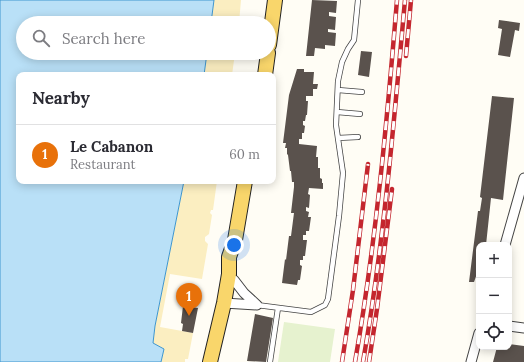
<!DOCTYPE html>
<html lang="en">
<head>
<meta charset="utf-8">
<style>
	:root { --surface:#fff; --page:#f7f7f7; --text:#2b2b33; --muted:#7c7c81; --line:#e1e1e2; --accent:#c4262e }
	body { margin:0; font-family:Lora,serif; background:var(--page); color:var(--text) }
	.controls { position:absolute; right:12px; bottom:12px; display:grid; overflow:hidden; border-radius:8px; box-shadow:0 2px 10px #0003 }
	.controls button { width:36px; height:36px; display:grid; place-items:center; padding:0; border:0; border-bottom:1px solid var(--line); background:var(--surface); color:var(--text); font:20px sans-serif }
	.you { position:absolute; left:234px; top:245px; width:14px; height:14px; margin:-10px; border:3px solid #fff; border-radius:50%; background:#1a73e8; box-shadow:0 0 0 6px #1a73e833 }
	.badge { display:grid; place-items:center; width:26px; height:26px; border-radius:50%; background:var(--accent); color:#fff; font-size:13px; font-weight:700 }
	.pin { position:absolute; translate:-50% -33px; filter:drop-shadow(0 1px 2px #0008) }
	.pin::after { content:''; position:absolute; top:21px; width:14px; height:12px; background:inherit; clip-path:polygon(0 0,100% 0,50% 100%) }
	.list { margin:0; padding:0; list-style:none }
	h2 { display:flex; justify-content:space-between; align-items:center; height:52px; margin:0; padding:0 16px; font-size:17px }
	h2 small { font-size:13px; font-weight:400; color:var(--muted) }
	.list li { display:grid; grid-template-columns:26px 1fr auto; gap:12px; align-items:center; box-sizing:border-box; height:60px; padding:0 16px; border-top:1px solid var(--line) }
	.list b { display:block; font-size:15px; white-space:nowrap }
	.list p { margin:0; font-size:13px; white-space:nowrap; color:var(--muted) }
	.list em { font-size:13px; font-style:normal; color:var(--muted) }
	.icon { flex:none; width:22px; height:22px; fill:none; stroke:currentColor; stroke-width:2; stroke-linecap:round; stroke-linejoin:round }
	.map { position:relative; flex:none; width:524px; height:362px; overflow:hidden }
	.search { position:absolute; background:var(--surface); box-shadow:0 2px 10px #0003; left:16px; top:16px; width:260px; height:44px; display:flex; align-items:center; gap:10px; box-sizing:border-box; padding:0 14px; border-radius:22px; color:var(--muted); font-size:15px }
	.panel { position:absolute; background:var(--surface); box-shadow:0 2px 10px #0003; left:16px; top:72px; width:260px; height:112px; border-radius:8px }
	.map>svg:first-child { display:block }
</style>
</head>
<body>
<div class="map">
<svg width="524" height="362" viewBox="0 0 524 362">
	<rect width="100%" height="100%" fill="#fffdf5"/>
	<!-- sand -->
	<path fill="#fbeec1" d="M214 0H241L239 23H211Z
		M207 53H235L232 75H204Z
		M184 181H217L213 210H211L210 213 212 215 209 234 205 237V241L208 244 202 279 170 274 160 327 193 333 188 359H185V362H161L164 349 153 343 155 326Z"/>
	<!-- pitch -->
	<path fill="#e6f2cf" d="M284 322 335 329 330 362H278Z"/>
	<!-- water -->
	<path fill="#b9e0f7" stroke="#3f96cf" d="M0 0H214L211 23H23V53H207L204 75H19V181H184L155 326 153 343 164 349 161 362H0Z"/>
	<!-- building -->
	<path fill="#5a524d" d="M312 0 337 1 336 13 329 12V16L336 17 335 30 328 29V32L336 33 335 46 325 45V49L315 48 314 56H306Z
		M499 20 520 23 519 31 515 30 510 57 498 55 502 29 498 28Z
		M361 51 372 52 369 77 358 75Z
		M297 69H304V72H314L313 84H318L317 89H313V96H306V101H308L307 115H306L305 121H303V125L305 126 304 133H302V139H299V144L317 146 316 157H318V168H320V178L322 179V183H323V189L309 188 308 194 310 195 309 208 306 207V211L309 212 308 217H311L309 231H306V235H303V240H307L305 256H303V260H300V265L302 266 300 280H298L297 285 282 283 285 259 286 260 289 236H291L294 213H291L294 187V182H292L291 171H290L288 155 287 154V148H285L286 143H283L289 95Z
		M492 96 514 98 503 200 491 198 486 245H479V268L474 282H469L478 211H480L482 198 480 197Z
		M183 306 198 308 193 333 182 331 183 324 181 323Z
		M255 314 273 318 266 362 247 361Z
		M509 344 524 346V362H493L497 347H509Z"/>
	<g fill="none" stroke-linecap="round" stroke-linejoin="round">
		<defs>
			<path id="service" d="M338 90 362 92
				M337 112 360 114
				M338 138 358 137
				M257 305 311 312 325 305 328 299 339 216 343 173 336 125 338 81 342 62 348 49 354 40 358 0
				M270 362 278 308"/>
			<path id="minor" d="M505 245 524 178
				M234 280 244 293 257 305
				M224 303 257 305
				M509 326 524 328
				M471 362 479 333"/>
			<path id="primary" d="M269 45 275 0
				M265 75 268 53
				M210 362 224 303 229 274V257L235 240 245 181"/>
		</defs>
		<!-- service casing -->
		<use href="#service" stroke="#444" stroke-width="6"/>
		<!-- minor casing -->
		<use href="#minor" stroke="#444" stroke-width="11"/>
		<!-- primary casing -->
		<use href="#primary" stroke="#222" stroke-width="16"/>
		<!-- service -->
		<use href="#service" stroke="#fff" stroke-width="4.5"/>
		<!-- minor -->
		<use href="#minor" stroke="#fff" stroke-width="9"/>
		<!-- primary -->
		<use href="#primary" stroke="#f9d66b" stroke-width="14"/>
		<defs>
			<path id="rail" d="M406 56 411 0
				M342 362 353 290 368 164
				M355 362C376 242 387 121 397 0
				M363 362C384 242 394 121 405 0
				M369 362 377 309 392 189"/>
		</defs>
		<!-- rail casing -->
		<use href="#rail" stroke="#c4262e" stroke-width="4.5"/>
		<!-- rail -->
		<use href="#rail" stroke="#fff" stroke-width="3" stroke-dasharray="9" stroke-linecap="butt"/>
	</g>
</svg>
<div class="controls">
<button>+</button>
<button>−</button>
<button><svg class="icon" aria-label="locate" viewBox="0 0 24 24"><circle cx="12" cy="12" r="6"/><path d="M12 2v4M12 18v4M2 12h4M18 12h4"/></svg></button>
</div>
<div class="you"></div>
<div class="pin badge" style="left:189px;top:316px;background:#e8710a">1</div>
<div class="search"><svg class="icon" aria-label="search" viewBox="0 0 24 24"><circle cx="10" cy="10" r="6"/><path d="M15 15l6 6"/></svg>Search here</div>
<section class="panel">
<h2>Nearby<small></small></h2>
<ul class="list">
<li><span class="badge" style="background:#e8710a">1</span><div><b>Le Cabanon</b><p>Restaurant</p></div><em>60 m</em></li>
</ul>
</section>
</div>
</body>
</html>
